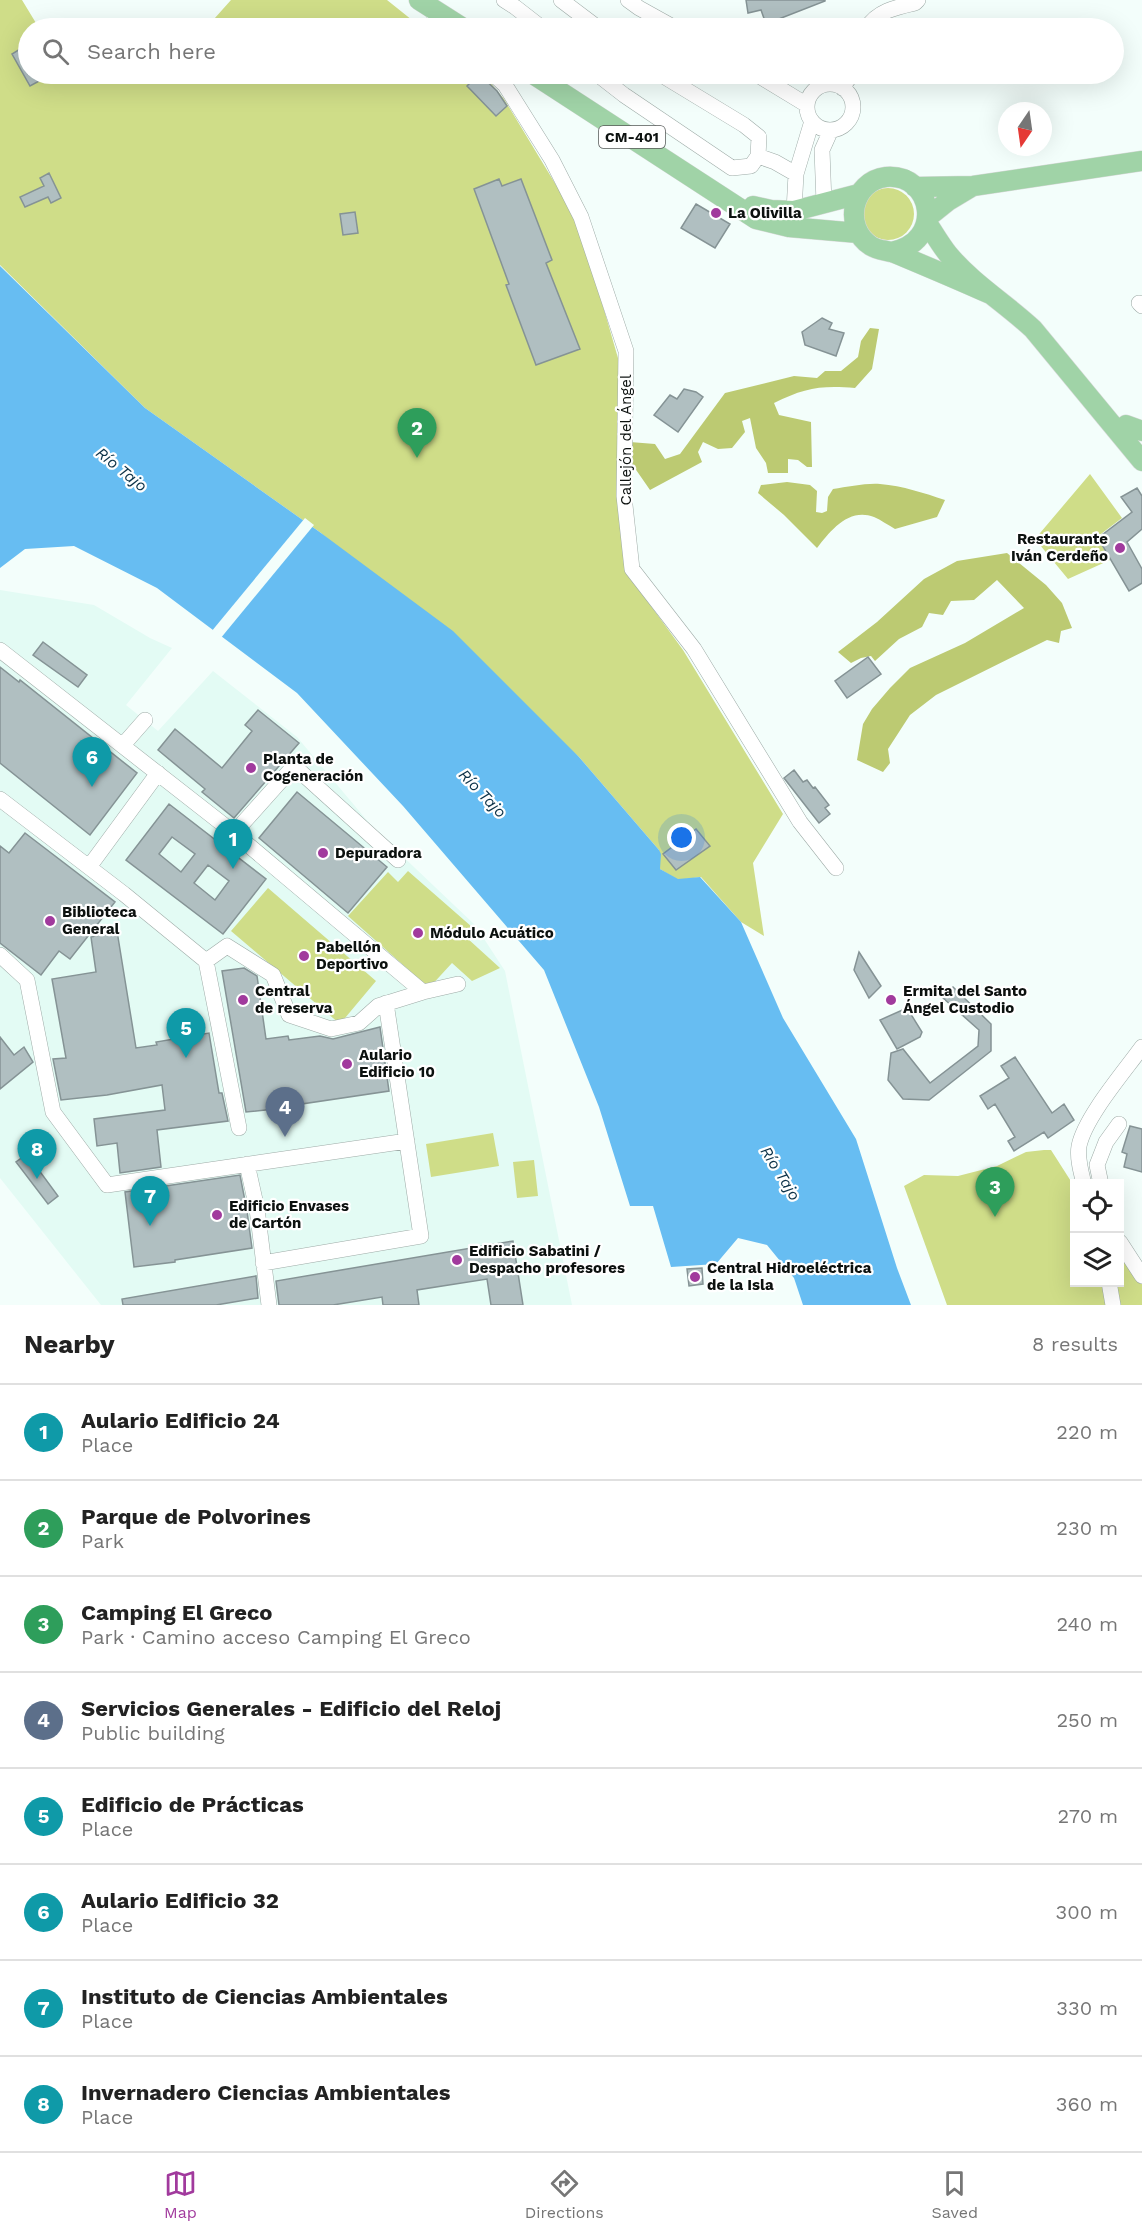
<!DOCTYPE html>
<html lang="en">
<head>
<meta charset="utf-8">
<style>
	:root { --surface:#fff; --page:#f2f2f2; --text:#222; --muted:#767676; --line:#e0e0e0; --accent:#a13a9d }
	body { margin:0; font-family:"Work Sans",sans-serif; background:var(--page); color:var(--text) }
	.controls { position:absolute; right:18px; bottom:18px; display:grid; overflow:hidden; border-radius:0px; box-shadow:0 6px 24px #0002 }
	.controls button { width:54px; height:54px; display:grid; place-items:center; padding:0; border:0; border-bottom:2px solid var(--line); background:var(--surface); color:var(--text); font:30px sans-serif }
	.compass { position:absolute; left:998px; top:102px; width:54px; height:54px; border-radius:50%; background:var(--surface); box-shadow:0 6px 24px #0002; rotate:193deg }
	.you { position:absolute; left:682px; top:838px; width:21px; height:21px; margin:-15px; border:4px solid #fff; border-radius:50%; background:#1a73e8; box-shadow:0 0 0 9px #1a73e833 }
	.badge { display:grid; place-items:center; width:39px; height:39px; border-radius:50%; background:var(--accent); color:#fff; font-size:20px; font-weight:700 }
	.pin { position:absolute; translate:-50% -50px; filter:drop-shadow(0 2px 3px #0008) }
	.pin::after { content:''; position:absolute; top:32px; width:21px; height:18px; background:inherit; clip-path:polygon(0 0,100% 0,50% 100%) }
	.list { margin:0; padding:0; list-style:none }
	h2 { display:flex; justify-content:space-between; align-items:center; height:78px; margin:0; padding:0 24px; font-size:26px }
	h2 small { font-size:20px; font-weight:400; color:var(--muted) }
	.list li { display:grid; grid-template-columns:39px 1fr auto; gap:18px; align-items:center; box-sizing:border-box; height:96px; padding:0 24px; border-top:2px solid var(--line) }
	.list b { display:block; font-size:22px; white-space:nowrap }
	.list p { margin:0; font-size:20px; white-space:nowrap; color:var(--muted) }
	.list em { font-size:20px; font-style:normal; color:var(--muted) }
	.icon { flex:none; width:33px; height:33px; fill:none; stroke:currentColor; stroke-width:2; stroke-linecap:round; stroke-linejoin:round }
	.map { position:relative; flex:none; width:1142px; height:1305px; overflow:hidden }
	.search { position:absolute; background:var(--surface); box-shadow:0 6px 24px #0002; left:18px; right:18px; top:18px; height:66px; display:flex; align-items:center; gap:15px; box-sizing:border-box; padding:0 21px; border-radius:33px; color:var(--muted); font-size:22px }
	.sheet { height:846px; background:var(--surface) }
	nav { display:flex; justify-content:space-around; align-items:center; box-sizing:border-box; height:84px; border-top:2px solid var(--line); background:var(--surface); font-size:16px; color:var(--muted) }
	nav a { display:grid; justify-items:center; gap:3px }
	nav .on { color:var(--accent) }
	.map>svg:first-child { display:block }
</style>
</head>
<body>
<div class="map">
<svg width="1142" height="1305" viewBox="0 0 1142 1305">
	<rect width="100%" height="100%" fill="#f3fefb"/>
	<!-- built -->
	<path fill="#e3fbf4" d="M0 590 94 605 150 638 172 648 126 705 158 731 213 671 297 737 375 830 475 925 505 971 572 1305H101L0 1178Z"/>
	<!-- green -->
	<path fill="#cfdd88" d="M0 0H22L39 28H28V74H473L476 77 479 74 489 81 504 99 579 223 620 365 627 573 683 650 783 814 753 863 764 936 741 922 701 877 678 880 660 869 659 850 579 757 321 533 145 408 0 265Z
		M231 0H387L422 28H206Z
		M862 214a26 26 0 1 1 52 0a26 26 0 1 1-52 0Z
		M1090 474 1122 518 1097 537 1110 560 1068 579 1035 539Z
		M408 871 472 927 467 938 500 968 472 981 452 963 429 988 348 916 388 872 398 882Z
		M268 888 376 981 340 1024 231 931Z
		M493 1133 499 1166 431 1177 426 1144Z
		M1044 1150H1051L1074 1186V1282H1120V1249L1142 1283V1305H947L904 1186 924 1175 958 1176 997 1166 1026 1152Z
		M534 1160 538 1196 517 1198 513 1162Z"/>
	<!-- forest -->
	<path fill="#bcca72" d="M870 328 879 329 872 369 855 388C821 385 804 388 774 403L779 415 811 422 812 467H807L798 460 788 459V473H768L766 463 756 448 750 418 742 421 745 432 732 448 718 449 703 442 698 452 702 462 650 490 632 464 630 442 655 444 665 459 680 454 725 393 794 376 817 378 825 371H841L858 357 861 341Z
		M787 482 810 485 817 491 816 512 822 513 827 511 828 497 833 489C848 487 865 483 880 484 903 486 924 493 945 500L937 517 895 529C888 525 881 520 874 517 849 507 830 531 817 548L784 515 758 493 761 485Z
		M1007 553 1046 585 1062 603 1072 628 1061 631 1059 643 1047 640 936 695 910 715 888 749 890 763 883 772 857 760 863 724 872 709 890 688 910 668 965 643 1024 608 997 580 974 600 951 601 943 615 929 613 922 627 899 639 875 661 871 656 861 658 851 663 838 652 877 622 924 579 957 561Z"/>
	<!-- water -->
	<path fill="#67bdf2" d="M0 266 145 408 321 533 453 631 579 757 659 850 661 854 660 869 678 879 700 877 741 922 783 1018 856 1139 897 1268 911 1305H803L794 1278 767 1245 738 1238 716 1264 671 1267 653 1206H630L599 1107 544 970 403 806 297 693 157 588 74 546 25 549 0 568Z"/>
	<!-- pier -->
	<path fill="#f3fefb" d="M305 518 314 525 220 639 211 632Z"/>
	<!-- building -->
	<path fill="#b0bfc1" stroke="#859395" stroke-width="1.5" fill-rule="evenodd" d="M746 0H825V1L766 24 761 10 748 13Z
		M28 44V74H52L30 86 12 54Z
		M479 74 497 91 507 106 496 116 467 86Z
		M49 173 61 198 51 203 48 197 25 207 20 197 44 186 40 178Z
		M499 179 502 186 521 179 552 260 546 263 580 349 536 365 506 285 509 284 474 189Z
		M696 204 730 224 715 248 681 228Z
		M355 212 358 233 343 235 340 214Z
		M822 318 832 323 829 329 844 333 836 356 805 345 802 332Z
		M684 389 696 392 703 397 678 432 654 415 670 395 677 399Z
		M1137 488 1142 496V529L1127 542 1142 569V583L1129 591 1098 538 1132 512 1121 497Z
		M43 642 87 675 78 687 33 655Z
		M868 657 881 674 847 698 835 681Z
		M0 667 19 682 20 680 137 773 90 835 0 763Z
		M258 710 299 743 234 818 202 792 205 789 158 750 175 729 222 768 252 731 245 725Z
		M794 770 803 782 807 780 813 788 815 787 829 805 825 808 830 814 819 823 784 778Z
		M297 792 387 867 348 913 259 838Z
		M169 804 266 879 223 934 126 860ZM172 837 195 854 181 872 159 854ZM208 865 229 881 215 900 194 883Z
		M696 829 710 846 676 870 663 854Z
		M25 833 115 902 70 959 59 951 41 975 0 943V846L9 853Z
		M117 931 136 1048 157 1045 156 1042 209 1033 219 1093H222L228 1121 157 1130 161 1167 120 1173 117 1143 97 1146 94 1119 165 1110 162 1085 107 1095 61 1100 53 1059 66 1058 52 979 96 972 91 937Z
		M859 952 881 986 869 998 854 970Z
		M244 968 257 976 266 1039 288 1036 289 1040 320 1036 333 1039 380 1027 389 1091 302 1104V1106L246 1112 222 971Z
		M953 987 991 1024V1051L929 1100 903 1099 888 1080 891 1053 903 1049 930 1083 978 1046 979 1030 943 998Z
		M907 1008 922 1032 920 1037 897 1049 880 1020Z
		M0 1037 14 1055 24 1047 33 1062 0 1089Z
		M1015 1057 1052 1113 1064 1104 1074 1120 1048 1138 1044 1132 1014 1151 1008 1141 1015 1137 995 1104 988 1109 980 1096 1009 1078 1001 1066Z
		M1130 1126 1142 1129V1172L1124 1167 1127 1154 1122 1152Z
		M27 1154 58 1196 48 1204 16 1162Z
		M240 1175 247 1211 252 1248 175 1260V1262L134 1267 125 1192Z
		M513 1241 523 1305H491L487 1279 417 1290 419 1305H383L382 1297 333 1305H279L276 1281Z
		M702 1268 703 1284 689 1286 687 1269Z
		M256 1276 258 1298 216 1305H123L122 1299Z"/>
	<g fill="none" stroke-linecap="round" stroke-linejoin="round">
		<defs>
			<path id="minor" d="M504 0 515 7 542 28
				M561 0 598 28
				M628 0 639 8 675 28
				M430 8 443 28
				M867 28C877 11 897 7 915 3L918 0
				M493 74 505 85 552 160 581 217 626 351 624 496 632 569 694 649 800 822 836 868
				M597 74 624 95 732 168 751 166 758 156 775 162 796 174
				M660 74 744 125 759 137 758 156
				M756 74 807 105
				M807 107a23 23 0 1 1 46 0a23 23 0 1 1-46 0Z
				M842 88 852 74
				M824 203 822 150 831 130
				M794 211 796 174 812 121
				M1139 303 1142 306
				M0 650 234 833 294 766 398 860
				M123 745 145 720
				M0 799 124 894 206 961 227 946 273 975 289 1015 331 1029 359 1023 378 1006 423 992 458 984
				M234 833 423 992
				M89 867 158 773
				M0 955 27 980 53 1112 107 1185 407 1141
				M206 961 239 1128
				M247 1164 257 1209 269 1305
				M1084 1184C1081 1172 1077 1158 1079 1146 1085 1117 1124 1072 1142 1047
				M1101 1184 1097 1165 1106 1142 1119 1124
				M1120 1242 1142 1276
				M263 1263 421 1236 386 1003
				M1109 1282 1113 1305"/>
			<path id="major" d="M419 0 463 28
				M533 74 756 219 789 227 858 233
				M915 187 973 186 1142 161
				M753 206 771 210 794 211 859 194
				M928 217 948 201 973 186
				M927 223C934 233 940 244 948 254 972 283 1005 303 1033 329L1142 461
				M891 252C946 242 933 173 886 177 852 181 842 227 871 246 879 251 888 250 897 254 928 267 959 280 990 294
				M1126 425 1142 431"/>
		</defs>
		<!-- minor casing -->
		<use href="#minor" stroke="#9eaba7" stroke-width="16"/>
		<!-- major casing -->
		<use href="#major" stroke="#d8d9d9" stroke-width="21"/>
		<!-- minor -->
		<use href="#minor" stroke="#fff" stroke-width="15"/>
		<!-- major -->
		<use href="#major" stroke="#a0d3a7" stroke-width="20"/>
	</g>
	<!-- markers -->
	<g fill="#a13a9d" stroke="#fff" stroke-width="2">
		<circle cx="716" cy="213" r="6"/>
		<circle cx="1120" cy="548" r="6"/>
		<circle cx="251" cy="768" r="6"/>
		<circle cx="323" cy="853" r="6"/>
		<circle cx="50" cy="921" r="6"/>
		<circle cx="418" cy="933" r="6"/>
		<circle cx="304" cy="956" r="6"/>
		<circle cx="243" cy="1000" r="6"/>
		<circle cx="891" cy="1000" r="6"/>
		<circle cx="347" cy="1064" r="6"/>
		<circle cx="217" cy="1215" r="6"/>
		<circle cx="457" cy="1260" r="6"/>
		<circle cx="695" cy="1277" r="6"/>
	</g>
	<g text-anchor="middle" stroke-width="4.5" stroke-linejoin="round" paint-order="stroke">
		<!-- shield labels -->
		<rect fill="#fff" stroke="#555857" stroke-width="1.5" x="599" y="126" width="66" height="22" rx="4.5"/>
		<g font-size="14" font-weight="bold" fill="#0c110f">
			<text x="632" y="142">CM-401</text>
		</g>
		<!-- poi labels -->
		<g font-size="15" font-weight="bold" fill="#0c110f" stroke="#fff" text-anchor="start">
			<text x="728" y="218">La Olivilla</text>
			<text x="1108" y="544" text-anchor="end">Restaurante<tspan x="1108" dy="17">Iván Cerdeño</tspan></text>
			<text x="263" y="764">Planta de<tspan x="263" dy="17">Cogeneración</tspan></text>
			<text x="335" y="858">Depuradora</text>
			<text x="62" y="917">Biblioteca<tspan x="62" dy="17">General</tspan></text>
			<text x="430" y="938">Módulo Acuático</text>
			<text x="316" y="952">Pabellón<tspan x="316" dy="17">Deportivo</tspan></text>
			<text x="255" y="996">Central<tspan x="255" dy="17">de reserva</tspan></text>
			<text x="903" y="996">Ermita del Santo<tspan x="903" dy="17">Ángel Custodio</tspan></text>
			<text x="359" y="1060">Aulario<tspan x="359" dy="17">Edificio 10</tspan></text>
			<text x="229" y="1211">Edificio Envases<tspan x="229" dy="17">de Cartón</tspan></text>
			<text x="469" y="1256">Edificio Sabatini /<tspan x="469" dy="17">Despacho profesores</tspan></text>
			<text x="707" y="1273">Central Hidroeléctrica<tspan x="707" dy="17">de la Isla</tspan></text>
		</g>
		<!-- street labels -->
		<g font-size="15" fill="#0c110f" stroke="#fff">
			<text transform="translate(626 440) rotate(-90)" y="5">Callejón del Ángel</text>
		</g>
		<!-- water labels -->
		<g font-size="16" font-style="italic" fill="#0c3248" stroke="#fff">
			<text transform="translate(122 469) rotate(39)" y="6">Río Tajo</text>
			<text transform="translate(483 793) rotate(46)" y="6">Río Tajo</text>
			<text transform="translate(781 1173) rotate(58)" y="6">Río Tajo</text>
		</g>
	</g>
</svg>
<div class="controls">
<button><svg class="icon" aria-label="locate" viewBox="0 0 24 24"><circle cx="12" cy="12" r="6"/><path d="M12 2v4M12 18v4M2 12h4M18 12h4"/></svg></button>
<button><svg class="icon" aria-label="layers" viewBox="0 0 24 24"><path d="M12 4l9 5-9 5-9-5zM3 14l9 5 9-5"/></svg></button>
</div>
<svg class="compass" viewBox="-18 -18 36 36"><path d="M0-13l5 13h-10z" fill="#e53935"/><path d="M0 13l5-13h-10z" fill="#767676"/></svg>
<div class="you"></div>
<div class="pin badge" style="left:233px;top:869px;background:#0f9aa8">1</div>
<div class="pin badge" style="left:417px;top:458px;background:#2e9e5b">2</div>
<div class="pin badge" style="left:995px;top:1217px;background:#2e9e5b">3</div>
<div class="pin badge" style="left:285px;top:1137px;background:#5c6f8a">4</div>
<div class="pin badge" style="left:186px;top:1058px;background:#0f9aa8">5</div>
<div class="pin badge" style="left:92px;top:787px;background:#0f9aa8">6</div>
<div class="pin badge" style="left:150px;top:1226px;background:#0f9aa8">7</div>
<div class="pin badge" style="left:37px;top:1179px;background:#0f9aa8">8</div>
<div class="search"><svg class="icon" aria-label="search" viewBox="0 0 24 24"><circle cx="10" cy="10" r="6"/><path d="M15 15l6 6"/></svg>Search here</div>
</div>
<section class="sheet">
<h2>Nearby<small>8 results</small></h2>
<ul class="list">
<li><span class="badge" style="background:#0f9aa8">1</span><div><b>Aulario Edificio 24</b><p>Place</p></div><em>220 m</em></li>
<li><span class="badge" style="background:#2e9e5b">2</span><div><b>Parque de Polvorines</b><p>Park</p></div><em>230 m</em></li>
<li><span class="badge" style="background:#2e9e5b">3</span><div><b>Camping El Greco</b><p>Park · Camino acceso Camping El Greco</p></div><em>240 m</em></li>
<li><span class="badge" style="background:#5c6f8a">4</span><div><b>Servicios Generales - Edificio del Reloj</b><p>Public building</p></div><em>250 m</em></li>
<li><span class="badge" style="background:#0f9aa8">5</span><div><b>Edificio de Prácticas</b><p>Place</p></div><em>270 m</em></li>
<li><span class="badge" style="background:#0f9aa8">6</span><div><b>Aulario Edificio 32</b><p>Place</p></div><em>300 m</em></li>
<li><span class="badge" style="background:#0f9aa8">7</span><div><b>Instituto de Ciencias Ambientales</b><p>Place</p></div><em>330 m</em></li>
<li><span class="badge" style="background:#0f9aa8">8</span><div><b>Invernadero Ciencias Ambientales</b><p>Place</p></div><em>360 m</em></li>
</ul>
</section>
<nav>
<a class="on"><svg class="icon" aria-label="map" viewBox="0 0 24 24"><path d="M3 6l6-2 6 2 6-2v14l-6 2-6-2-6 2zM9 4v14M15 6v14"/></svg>Map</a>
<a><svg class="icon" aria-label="directions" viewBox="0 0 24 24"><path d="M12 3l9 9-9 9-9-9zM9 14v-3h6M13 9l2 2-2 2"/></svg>Directions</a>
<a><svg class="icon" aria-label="saved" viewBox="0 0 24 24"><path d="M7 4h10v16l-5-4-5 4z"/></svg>Saved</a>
</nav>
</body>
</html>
